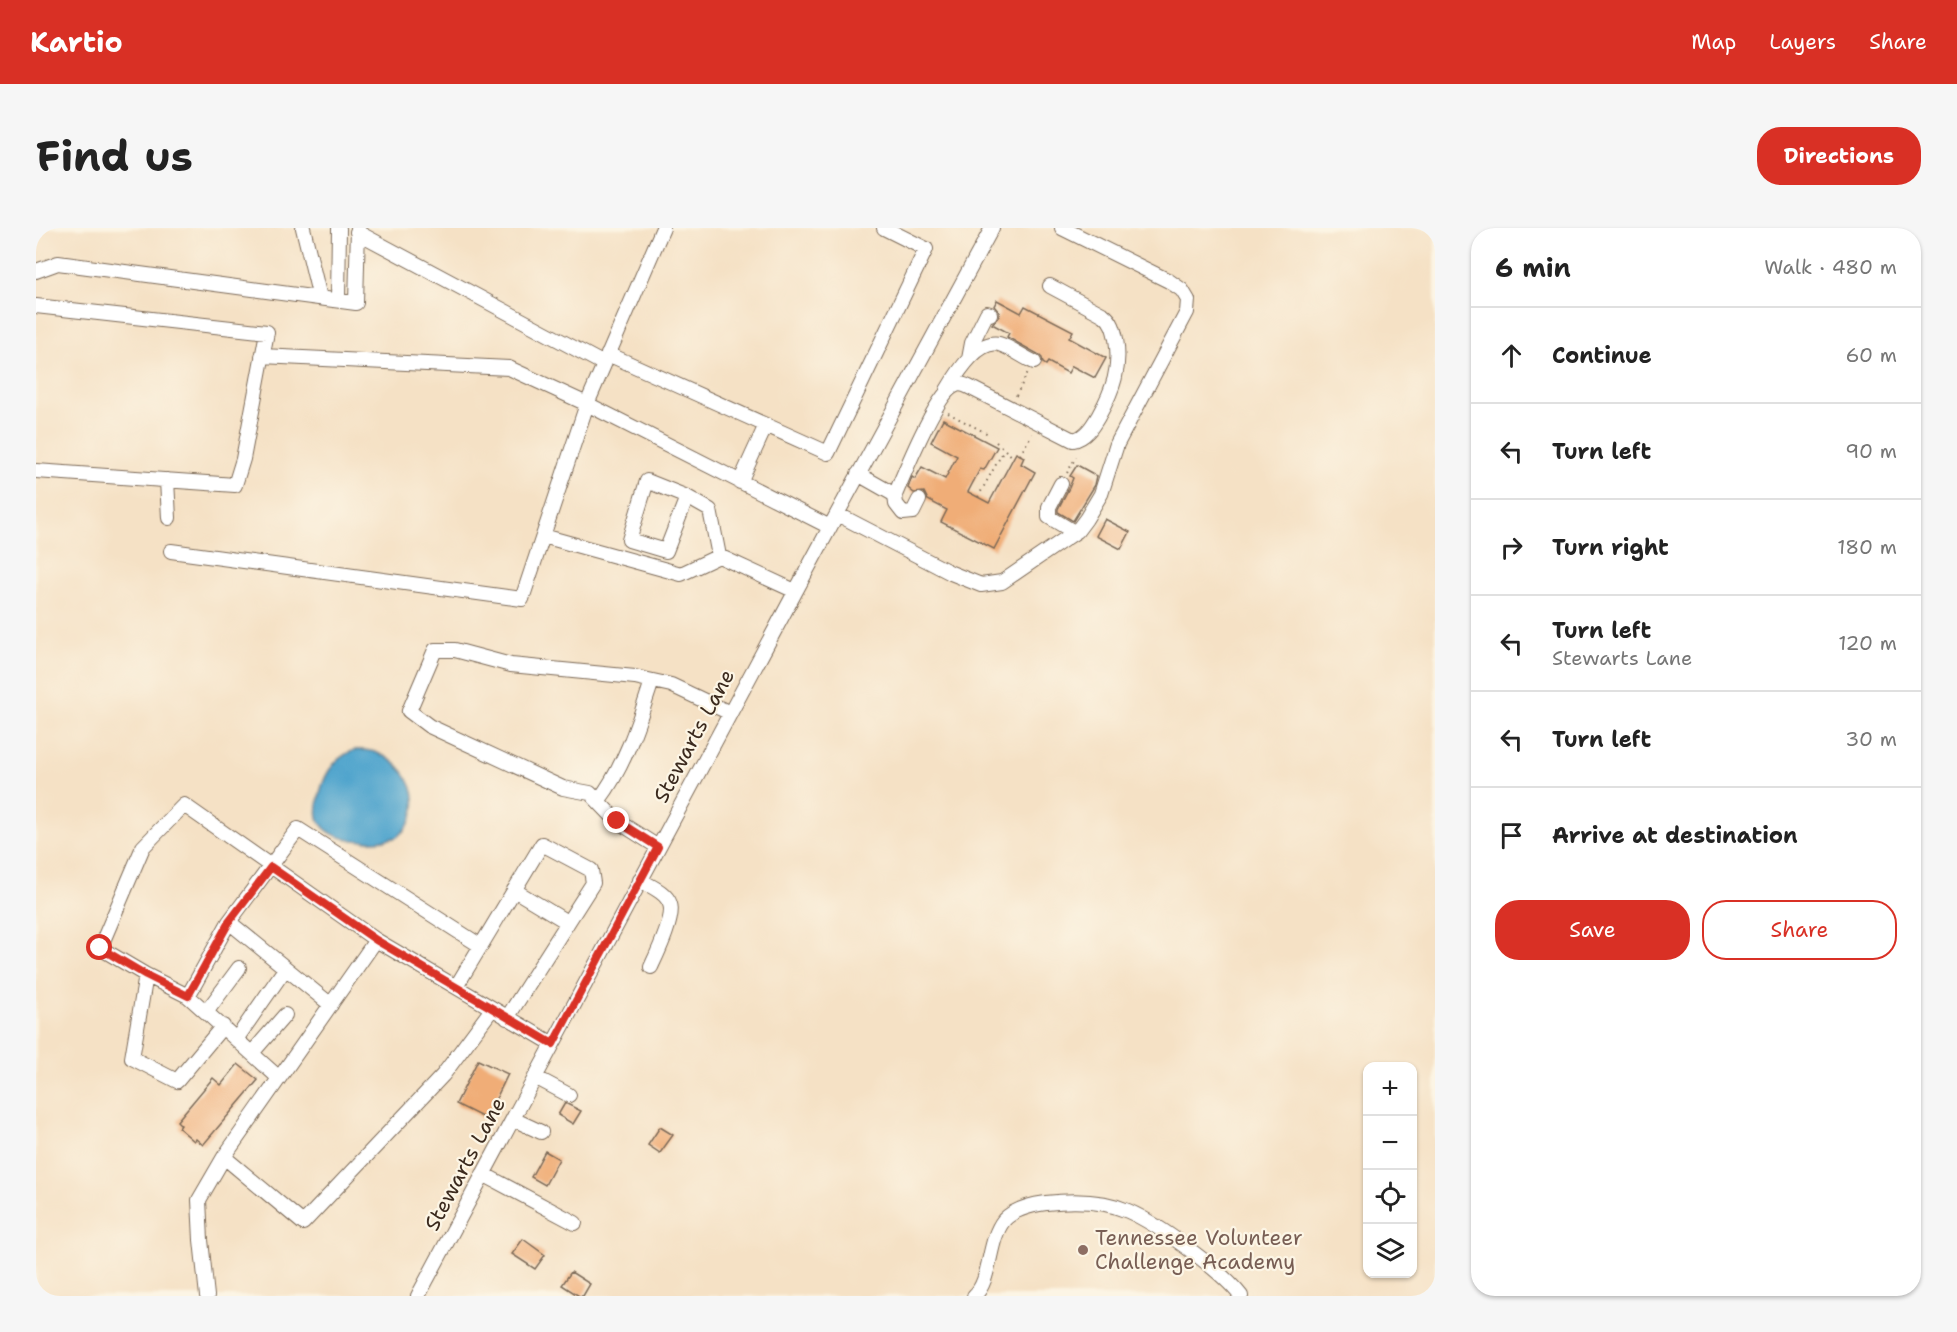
<!DOCTYPE html>
<html lang="en">
<head>
<meta charset="utf-8">
<style>
	:root { --surface:#fff; --page:#f6f6f6; --text:#222; --muted:#767676; --line:#e0e0e0; --accent:#d93025 }
	body { margin:0; font-family:"Shantell Sans",sans-serif; background:var(--page); color:var(--text) }
	.controls { position:absolute; right:18px; bottom:18px; display:grid; overflow:hidden; border-radius:12px; box-shadow:0 2px 4px #0004 }
	.controls button { width:54px; height:54px; display:grid; place-items:center; padding:0; border:0; border-bottom:2px solid var(--line); background:var(--surface); color:var(--text); font:30px sans-serif }
	.stop { position:absolute; width:18px; height:18px; margin:-14px; border:4px solid #d93025; border-radius:50%; background:#fff }
	.stop.end { background:#d93025; border-color:#fff; box-shadow:0 2px 6px #0008 }
	.list { margin:0; padding:0; list-style:none }
	h2 { display:flex; justify-content:space-between; align-items:center; height:78px; margin:0; padding:0 24px; font-size:26px }
	h2 small { font-size:20px; font-weight:400; color:var(--muted) }
	.list li { display:grid; grid-template-columns:39px 1fr auto; gap:18px; align-items:center; box-sizing:border-box; height:96px; padding:0 24px; border-top:2px solid var(--line) }
	.list b { display:block; font-size:22px; white-space:nowrap }
	.list p { margin:0; font-size:20px; white-space:nowrap; color:var(--muted) }
	.list em { font-size:20px; font-style:normal; color:var(--muted) }
	.actions { display:flex; gap:12px; padding:18px 24px }
	.actions a { flex:1; padding:14px 0; border:2px solid var(--accent); border-radius:24px; text-align:center; font-size:21px; color:var(--accent) }
	.actions .main { background:var(--accent); color:#fff }
	.icon { flex:none; width:33px; height:33px; fill:none; stroke:currentColor; stroke-width:2; stroke-linecap:round; stroke-linejoin:round }
	.map { position:relative; flex:none; width:1399px; height:1068px; overflow:hidden; border-radius:24px }
	header { display:flex; align-items:center; gap:36px; box-sizing:border-box; height:84px; padding:0 30px; background:var(--accent); color:#fff }
	header strong { font-size:28px }
	nav { display:flex; gap:33px; margin-inline-start:auto; font-size:21px }
	.intro { display:flex; align-items:center; justify-content:space-between; box-sizing:border-box; height:144px; padding:0 36px }
	h1 { margin:0; font-size:42px }
	.button { padding:15px 27px; border-radius:24px; background:var(--accent); color:#fff; font-size:21px; font-weight:700 }
	main { display:flex; gap:36px; padding:0 36px }
	aside { flex:1; background:var(--surface); border-radius:24px; box-shadow:0 2px 4px #0004 }
	.map>svg:first-child { display:block }
</style>
</head>
<body>
<header>
<strong>Kartio</strong>
<nav><a>Map</a><a>Layers</a><a>Share</a></nav>
</header>
<div class="intro"><h1>Find us</h1><a class="button">Directions</a></div>
<main>
<div class="map">
<svg width="1399" height="1068" viewBox="0 0 1399 1068">
	<rect width="100%" height="100%" fill="#fcf5e5"/>
	<filter id="ink" filterUnits="userSpaceOnUse"><feTurbulence type="fractalNoise" baseFrequency=".0167" numOctaves="2"/><feDisplacementMap in="SourceGraphic" scale="12" xChannelSelector="R" yChannelSelector="G"/><feConvolveMatrix kernelMatrix="1 2 1 2 8 2 1 2 1" color-interpolation-filters="sRGB"/></filter>
	<filter id="wash" filterUnits="userSpaceOnUse"><feTurbulence type="fractalNoise" baseFrequency=".008" numOctaves="4" result="noise"/><feDisplacementMap in="SourceGraphic" scale="24" xChannelSelector="R" yChannelSelector="G"/><feGaussianBlur stdDeviation="1.35" result="paint"/><feColorMatrix in="noise" values="0 0 0 0 0 0 0 0 0 0 0 0 0 0 0 0 0 1.4 0 .05"/><feComposite in="paint" operator="in"/></filter>
	<g filter="url(#wash)">
		<rect width="100%" height="100%" fill="#f5e1c5"/>
		<!-- water -->
		<path fill="#51a5cd" stroke="#466876" stroke-width="1.5" d="M318 522C364 517 402 577 361 609 341 616 293 616 283 592 280 587 282 580 282 574 286 551 295 531 318 522Z"/>
		<g id="blocks">
			<!-- building -->
			<path fill="#f0ad77" d="M961 72 985 85 989 78 1037 103 1033 110 1070 130 1059 150 1036 138 1032 145 1012 134 1010 137 1007 135 1006 130 1002 126 971 109 973 105 956 96 963 88V84L958 78Z
				M907 191 961 219 948 242 944 241 932 264 953 275 980 225 988 229 985 236 999 244 958 321 905 294 911 282 892 272 888 264 878 265 872 260 876 249 879 251 886 239 909 251 921 228 895 214Z
				M1041 237 1061 248 1059 257 1037 293 1022 284V281L1033 260 1037 250 1034 248Z
				M1069 291 1094 304 1085 321 1060 308Z
				M442 832 472 846 450 891 420 876Z
				M202 836 222 852 167 917 160 911 158 913 143 900 145 897 141 893 177 850 185 857Z
				M529 875 545 883 537 896 522 887Z
				M624 899 637 907 624 925 612 917Z
				M509 923 523 931 509 957 495 949Z
				M487 1011 509 1027 499 1041 476 1026Z
				M535 1044 554 1056 547 1068H543L526 1057Z"/>
		</g>
	</g>
	<g filter="url(#ink)">
		<use href="#blocks" fill-opacity="0" stroke="#7c6a58" stroke-width="1.5"/>
		<g fill="none" stroke-linecap="round" stroke-linejoin="round">
			<defs>
				<path id="minor" d="M267 0 284 70
					M321 4 568 136
					M0 43 22 35 320 75 322 0
					M302 72 303 0
					M0 78 231 104 207 231 199 257 0 243
					M572 126 792 225 890 21 848 0
					M226 128 473 140 551 176 794 299
					M933 131 936 115 951 85 954 86
					M911 162C920 147 942 111 963 116 974 119 987 129 998 134
					M822 246 859 267
					M131 252 133 290
					M704 254 730 197
					M1025 256 1013 279V289L1038 304
					M651 269 611 253 593 312 630 323 651 269 674 282 683 328
					M883 272 877 284 867 285 860 276 859 267C868 246 901 163 920 157 925 155 929 157 933 159L1037 212C1050 210 1057 197 1063 187 1077 162 1085 140 1080 111 1078 101 1076 93 1068 87L1014 58
					M801 286 915 345 945 357 966 354 1029 311 1041 303 1050 291 1065 266 1081 216 1151 84 1152 72 1146 62 1133 53 1026 0
					M507 308 645 346 683 328 759 363
					M135 323 486 371 551 176 627 0
					M563 572C589 538 603 493 616 453
					M622 619 581 593 554 565 527 560 393 498 373 483 399 422H419L475 437 599 449 635 457 694 485
					M604 652C614 658 630 664 634 676 639 689 621 726 615 739
					M478 662 531 694
					M110 747 96 830 141 853 187 798
					M420 759 506 616 555 642 557 655 471 790
					M152 768 193 694
					M295 777 193 694 262 601 445 718
					M171 783 203 740
					M201 810 249 741
					M216 825 249 787
					M499 849 533 867
					M243 850 152 768 110 747 64 720 107 619 148 577 340 712
					M477 891 505 904
					M188 929 267 995 407 847 456 781
					M447 946 539 995
					M171 1068 165 1012 163 972 188 929 340 712 517 816
					M382 1068 801 286 956 0
					M938 1068C956 1052 951 1013 968 992 978 981 995 977 1010 975 1036 972 1067 972 1092 983 1122 996 1185 1042 1205 1068"/>
			</defs>
			<!-- minor casing -->
			<use href="#minor" stroke="#7c6a58" stroke-width="16"/>
			<!-- path -->
			<path stroke="#7c6a58" stroke-width="2" stroke-dasharray="1.5 4.5" stroke-linecap="butt" d="M980 168 992 144
				M912 185 954 207
				M960 214 977 229
				M984 227 996 206
				M1031 245 1040 229
				M942 269 968 222"/>
			<!-- minor -->
			<use href="#minor" stroke="#fff" stroke-width="14"/>
		</g>
	</g>
	<g fill="none" stroke-linecap="round" stroke-linejoin="round" filter="url(#ink)">
		<!-- route -->
		<path stroke="#d93025" stroke-width="8" d="M64 720 110 747 152 768 193 694 235 639 340 712 517 816 622 619 581 593"/>
	</g>
	<!-- markers -->
	<circle fill="#8d6e63" stroke="#fcf5e5" stroke-width="2" cx="1047" cy="1022" r="6"/>
	<g text-anchor="middle" stroke-width="4.5" stroke-linejoin="round" paint-order="stroke">
		<!-- street labels -->
		<g font-size="21" fill="#3b2a1e" stroke="#fcf5e5">
			<text transform="translate(658 508) rotate(-62)" y="7">Stewarts Lane</text>
			<text transform="translate(429 936) rotate(-62)" y="7">Stewarts Lane</text>
		</g>
		<!-- education labels -->
		<g font-size="21" fill="#785e54" stroke="#fcf5e5" text-anchor="start">
			<text x="1059" y="1017">Tennessee Volunteer<tspan x="1059" dy="24">Challenge Academy</tspan></text>
		</g>
	</g>
</svg>
<div class="controls">
<button>+</button>
<button>−</button>
<button><svg class="icon" aria-label="locate" viewBox="0 0 24 24"><circle cx="12" cy="12" r="6"/><path d="M12 2v4M12 18v4M2 12h4M18 12h4"/></svg></button>
<button><svg class="icon" aria-label="layers" viewBox="0 0 24 24"><path d="M12 4l9 5-9 5-9-5zM3 14l9 5 9-5"/></svg></button>
</div>
<div class="stop" style="left:64px;top:720px"></div>
<div class="stop end" style="left:581px;top:593px"></div>
</div>
<aside>
<h2>6 min<small>Walk · 480 m</small></h2>
<ul class="list">
<li><svg class="icon" aria-label="ahead" viewBox="0 0 24 24"><path d="M12 20V5M6 11l6-6 6 6"/></svg><div><b>Continue</b></div><em>60 m</em></li>
<li><svg class="icon" aria-label="left" viewBox="0 0 24 24"><path d="M17 20v-9H6M10 6l-5 5 5 5"/></svg><div><b>Turn left</b></div><em>90 m</em></li>
<li><svg class="icon" aria-label="right" viewBox="0 0 24 24"><path d="M7 20v-9h11M14 6l5 5-5 5"/></svg><div><b>Turn right</b></div><em>180 m</em></li>
<li><svg class="icon" aria-label="left" viewBox="0 0 24 24"><path d="M17 20v-9H6M10 6l-5 5 5 5"/></svg><div><b>Turn left</b><p>Stewarts Lane</p></div><em>120 m</em></li>
<li><svg class="icon" aria-label="left" viewBox="0 0 24 24"><path d="M17 20v-9H6M10 6l-5 5 5 5"/></svg><div><b>Turn left</b></div><em>30 m</em></li>
<li><svg class="icon" aria-label="arrive" viewBox="0 0 24 24"><path d="M6 21V4h12l-3 4 3 4H6"/></svg><div><b>Arrive at destination</b></div></li>
</ul>
<div class="actions"><a class="main">Save</a><a>Share</a></div>
</aside>
</main>
</body>
</html>
